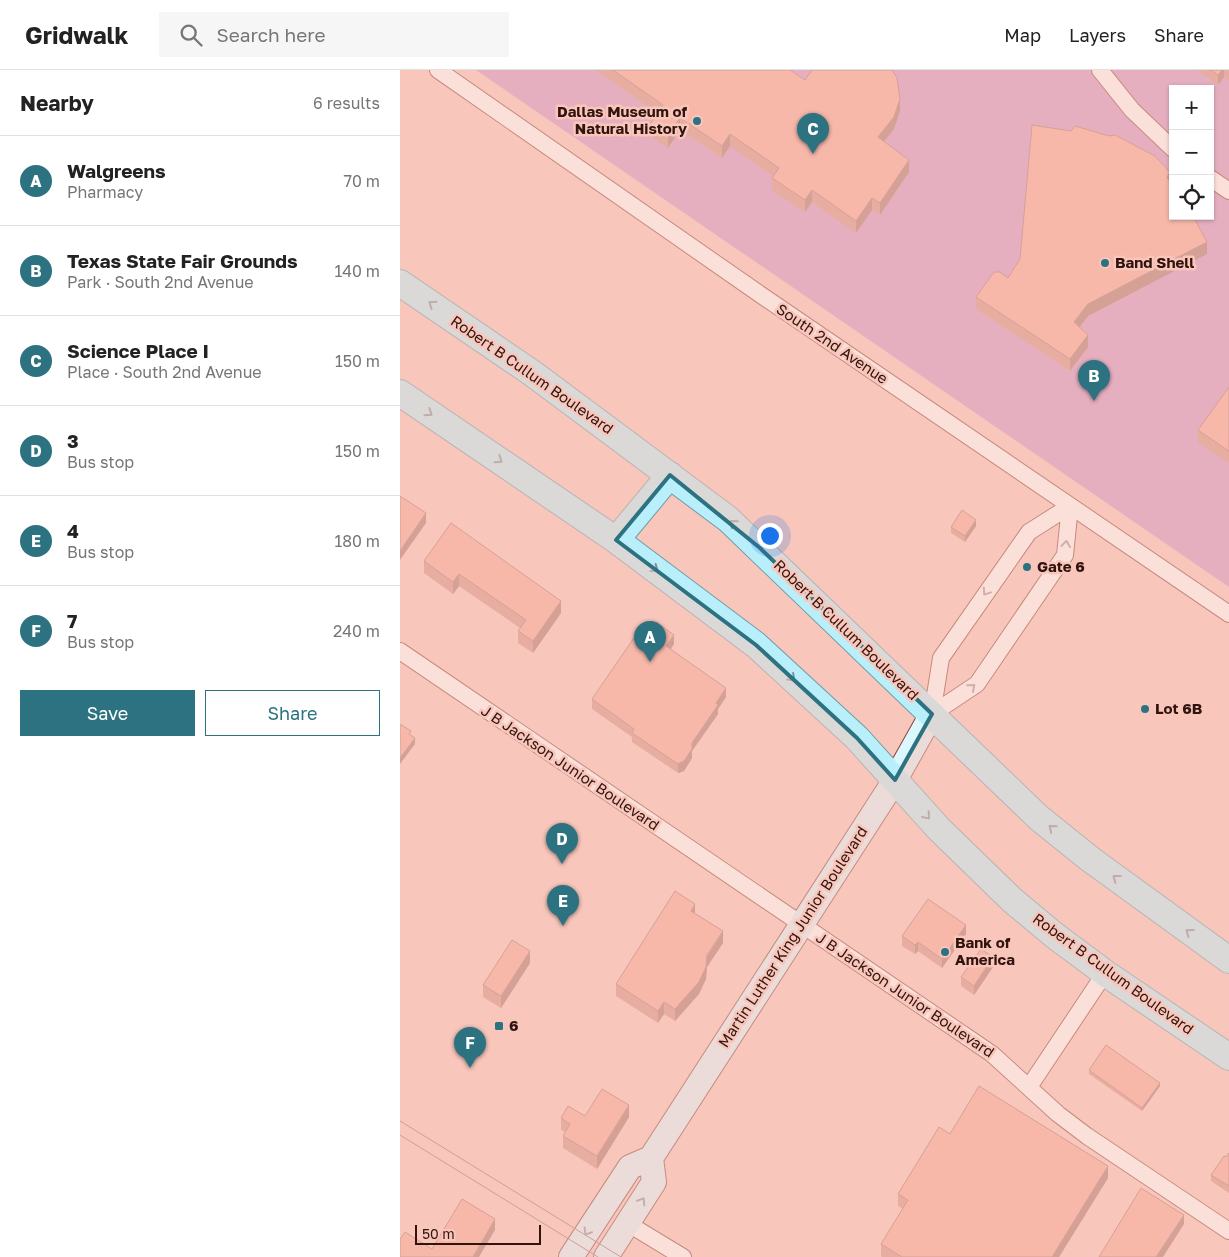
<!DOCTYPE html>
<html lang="en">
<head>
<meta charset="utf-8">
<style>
	:root { --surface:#fff; --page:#f6f6f6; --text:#222; --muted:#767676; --line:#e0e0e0; --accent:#2d7280 }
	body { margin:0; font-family:"Golos Text",sans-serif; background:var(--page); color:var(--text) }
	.controls { position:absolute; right:15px; top:15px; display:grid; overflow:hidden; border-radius:0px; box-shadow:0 1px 4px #0004 }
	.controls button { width:45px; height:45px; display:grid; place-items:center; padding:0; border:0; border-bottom:1px solid var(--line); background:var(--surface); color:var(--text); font:25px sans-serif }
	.scale { position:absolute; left:15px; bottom:12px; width:126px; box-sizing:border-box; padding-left:5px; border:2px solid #31140e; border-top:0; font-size:14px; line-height:18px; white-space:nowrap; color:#31140e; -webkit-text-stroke:4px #f8c6bb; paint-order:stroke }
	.you { position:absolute; left:369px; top:465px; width:18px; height:18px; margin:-12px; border:4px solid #fff; border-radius:50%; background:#1a73e8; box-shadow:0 0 0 8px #1a73e833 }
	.badge { display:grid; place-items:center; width:32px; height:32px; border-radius:50%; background:var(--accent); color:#fff; font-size:16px; font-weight:700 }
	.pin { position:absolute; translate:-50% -41px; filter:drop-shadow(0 1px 2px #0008) }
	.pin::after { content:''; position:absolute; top:26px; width:18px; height:15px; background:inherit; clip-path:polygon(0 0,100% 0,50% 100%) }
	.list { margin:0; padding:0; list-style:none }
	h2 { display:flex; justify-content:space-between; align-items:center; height:65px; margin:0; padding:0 20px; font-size:21px }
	h2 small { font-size:16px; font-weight:400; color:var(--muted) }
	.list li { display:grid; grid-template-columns:32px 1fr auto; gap:15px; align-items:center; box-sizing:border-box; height:90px; padding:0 20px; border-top:1px solid var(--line) }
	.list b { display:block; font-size:19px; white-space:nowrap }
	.list p { margin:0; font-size:16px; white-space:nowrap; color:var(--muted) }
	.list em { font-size:16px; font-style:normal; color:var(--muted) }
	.actions { display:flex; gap:10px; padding:15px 20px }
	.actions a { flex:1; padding:11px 0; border:1px solid var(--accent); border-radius:0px; text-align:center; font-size:18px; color:var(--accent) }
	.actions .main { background:var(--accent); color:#fff }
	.icon { flex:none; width:28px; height:28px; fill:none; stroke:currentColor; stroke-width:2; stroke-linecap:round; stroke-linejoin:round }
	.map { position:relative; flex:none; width:829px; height:1187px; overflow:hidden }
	header { display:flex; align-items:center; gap:30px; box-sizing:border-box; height:70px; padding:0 25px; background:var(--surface); border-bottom:1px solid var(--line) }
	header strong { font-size:24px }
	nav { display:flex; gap:28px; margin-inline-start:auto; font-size:18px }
	.search { width:350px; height:45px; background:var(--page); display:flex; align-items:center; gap:12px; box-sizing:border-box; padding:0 18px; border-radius:0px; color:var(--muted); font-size:19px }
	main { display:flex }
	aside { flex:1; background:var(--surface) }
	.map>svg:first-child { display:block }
</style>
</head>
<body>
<header>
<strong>Gridwalk</strong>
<div class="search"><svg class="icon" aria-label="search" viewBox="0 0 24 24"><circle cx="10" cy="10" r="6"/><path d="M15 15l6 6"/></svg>Search here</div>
<nav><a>Map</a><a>Layers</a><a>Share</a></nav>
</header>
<main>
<aside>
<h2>Nearby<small>6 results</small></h2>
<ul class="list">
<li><span class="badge">A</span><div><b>Walgreens</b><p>Pharmacy</p></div><em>70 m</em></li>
<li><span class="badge">B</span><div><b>Texas State Fair Grounds</b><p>Park · South 2nd Avenue</p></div><em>140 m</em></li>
<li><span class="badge">C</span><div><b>Science Place I</b><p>Place · South 2nd Avenue</p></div><em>150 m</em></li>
<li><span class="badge">D</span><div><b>3</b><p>Bus stop</p></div><em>150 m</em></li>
<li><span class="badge">E</span><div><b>4</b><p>Bus stop</p></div><em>180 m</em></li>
<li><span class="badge">F</span><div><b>7</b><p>Bus stop</p></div><em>240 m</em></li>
</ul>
<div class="actions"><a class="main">Save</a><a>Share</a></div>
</aside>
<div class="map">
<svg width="829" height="1187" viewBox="0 0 829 1187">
	<rect width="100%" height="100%" fill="#f8c6bb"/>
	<!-- green -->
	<path fill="#d192c5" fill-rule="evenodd" d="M76 0H829V517ZM773 19H810V146H773Z"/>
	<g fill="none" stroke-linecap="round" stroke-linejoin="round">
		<defs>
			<path id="street" d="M38 0 361 225 829 544
				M700 0 732 40 773 79
				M810 108 829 121
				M0 581 592 984 658 1044 687 1066 829 1161
				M532 644 577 614 665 485 670 436
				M532 644 541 588 629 462 670 436
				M629 1017 705 903
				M227 1153 283 1187"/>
			<path id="secondary" d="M171 1187 230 1097 251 1088 495 710 532 644
				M206 1187 254 1112 251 1088"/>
			<path id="primary" d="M0 213 132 303 328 449 639 748 690 789 829 890
				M0 323 216 470 356 575 457 668 539 759 612 830 654 865 705 903 829 987
				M216 470 270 405"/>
		</defs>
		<!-- street casing -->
		<use href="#street" stroke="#884335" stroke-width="18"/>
		<!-- secondary casing -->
		<use href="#secondary" stroke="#884335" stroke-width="26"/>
		<!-- primary casing -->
		<use href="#primary" stroke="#6c9ca7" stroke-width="28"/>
		<!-- street -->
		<use href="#street" stroke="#fff" stroke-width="16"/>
		<!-- secondary -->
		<use href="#secondary" stroke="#dcf7fd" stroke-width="24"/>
		<!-- primary -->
		<use href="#primary" stroke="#b9effb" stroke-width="26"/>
		<!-- tram -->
		<path stroke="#9a7269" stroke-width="1" d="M0 1051 221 1187
			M0 1065 198 1187"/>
	</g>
	<!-- wall -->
	<path fill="#d38f7f" d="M196 0H390L405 10 500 41 494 59 484 72 509 102 480 145 472 140 456 163 412 132 405 142 372 120V108L373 106 330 76 322 88 280 60 268 78 250 66V54L257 43Z
		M797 0H829V11L824 7 818 15Z
		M671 61 770 112 807 184 688 246 680 257 688 277 670 301 576 239V227L608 208 620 189Z
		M829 317V393L798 372V360Z
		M576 456 565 472 551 463V457Z
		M24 491 161 543 133 583 118 573V561L120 558 59 516 53 524 24 503Z
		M249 565 274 574 271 579 326 627 318 639V644L292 681V688L284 701 278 703 232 672V667L192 639V629Z
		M295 844 323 873 307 897 306 909 299 924 275 951 264 944 258 953 216 926V914Z
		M566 864 542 898 518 881 515 884 502 876V866Z
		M130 893 101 938 83 927V915Z
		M593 897 574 925 561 916V907Z
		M689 1000 760 1016 742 1041 689 1004Z
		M185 1046 229 1047 197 1099 163 1078V1066L165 1062 161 1060V1048Z
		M550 1064 708 1108 659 1187H482L481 1186V1174L503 1139 498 1136V1124Z
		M829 1083V1123L811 1111V1105Z"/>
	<!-- shaded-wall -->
	<path fill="#ac7468" d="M822 0H824V7L818 15V5Z
		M500 29V41L494 59 478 79V67Z
		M280 48V60L268 78V66Z
		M330 64V76L322 88V76Z
		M509 90V102L480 145V133Z
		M770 102V114L767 108Z
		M412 120V132L405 142V130Z
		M472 128V140L456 163V151Z
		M807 172V184L688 246 674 264V252L688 234Z
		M688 265V277L670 301V289Z
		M26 443V453L0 490V481Z
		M576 450V456L565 472V466Z
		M59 504V516L53 524V512Z
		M161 531V543L133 583V571Z
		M274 565V574L266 585V576Z
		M326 618V627L318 639V644L292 681V688L284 701 278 703V694L316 633Z
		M15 668V674L0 694V688Z
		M295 834V846L291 841Z
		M566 855V864L542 898V889Z
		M323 861V873L307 897 306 909 299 924 275 951V939Z
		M518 872V881L515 884V875Z
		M130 881V893L101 938V926Z
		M593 887V897L574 925V916Z
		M264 932V944L258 953V941Z
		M760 1013V1016L742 1041V1038Z
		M229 1035V1047L197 1099V1086Z
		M708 1096V1108L659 1187H652Z
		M784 1145V1154L763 1187H756Z
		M95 1149V1160L79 1187H73Z"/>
	<!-- building -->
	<path fill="#f5a694" stroke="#ac7468" d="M213 0H390L405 10 412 0H492L497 8 500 29 494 47 478 67 509 90 480 133 472 128 456 151 412 120 405 130 372 108 379 98 330 64 322 76 280 48 268 66 250 54 263 35Z
		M811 0H822L818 5Z
		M632 55 671 61 675 56 709 66 715 65 755 86 770 102 767 108 773 114V146H793L807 172 688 234 674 252 688 265 670 289 576 227 594 202H600L608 208 620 189Z
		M829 317V381L798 360Z
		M0 426 26 443 0 481Z
		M562 440 576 450 565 466 551 457Z
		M51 453 161 531 133 571 118 561 126 550 59 504 53 512 24 491Z
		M256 552 274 565 266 576 326 618 316 633 318 635 292 673V679L284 691 278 694 232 663 234 659 192 629 240 559 249 565Z
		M0 654 11 661 9 664 15 668 0 688Z
		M275 821 295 834 291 841 323 861 307 885 306 897 299 912 275 939 264 932 258 941 216 914Z
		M528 829 566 855 542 889 518 872 515 875 502 866Z
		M112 870 130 881 101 926 83 915Z
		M581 879 593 887 574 916 561 907Z
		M706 975 760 1013 742 1038 689 1000Z
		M579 1016 708 1096 652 1187H502L481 1174 508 1130 498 1124 539 1057 550 1064Z
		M202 1019 229 1035 197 1086 163 1066 170 1054 161 1048 168 1036 185 1046Z
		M829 1083V1116L811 1105 824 1086 826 1087Z
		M741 1118 784 1145 756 1187H699Z
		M62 1129 95 1149 73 1187H0V1169L5 1162 32 1179Z"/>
	<!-- one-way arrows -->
	<defs><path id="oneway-chevron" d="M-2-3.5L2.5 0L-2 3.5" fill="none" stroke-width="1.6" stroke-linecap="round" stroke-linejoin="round" transform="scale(1.25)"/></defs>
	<g stroke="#7c8c90">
		<use href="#oneway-chevron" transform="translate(32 234) rotate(-146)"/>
		<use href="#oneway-chevron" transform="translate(29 343) rotate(34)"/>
		<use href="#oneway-chevron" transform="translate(99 390) rotate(34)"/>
		<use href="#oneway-chevron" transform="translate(333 453) rotate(-139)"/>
		<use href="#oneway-chevron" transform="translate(255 499) rotate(37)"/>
		<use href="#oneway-chevron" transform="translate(392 608) rotate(43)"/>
		<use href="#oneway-chevron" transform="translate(527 746) rotate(49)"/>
		<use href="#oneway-chevron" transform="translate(652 758) rotate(-141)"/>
		<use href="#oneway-chevron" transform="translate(716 808) rotate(-143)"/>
		<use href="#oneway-chevron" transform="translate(789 862) rotate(-144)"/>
	</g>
	<g stroke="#a29593">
		<use href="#oneway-chevron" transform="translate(666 474) rotate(-84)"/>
		<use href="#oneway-chevron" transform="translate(586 522) rotate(124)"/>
		<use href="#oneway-chevron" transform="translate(572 617) rotate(-41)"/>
	</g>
	<g stroke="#8f9191">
		<use href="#oneway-chevron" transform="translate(242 1131) rotate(-57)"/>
		<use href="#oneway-chevron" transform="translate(187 1162) rotate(122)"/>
	</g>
	<!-- marked area -->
	<path d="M0 0H829V1187H0ZM270 405 360 478 532 644 495 710 457 668 356 575 216 470Z" fill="#f8c6bb" fill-opacity=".55" fill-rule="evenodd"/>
	<path fill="none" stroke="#2d7280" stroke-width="4" stroke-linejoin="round" d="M270 405 360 478 532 644 495 710 457 668 356 575 216 470Z"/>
	<!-- markers -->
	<g fill="#2d7280" stroke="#f8c6bb" stroke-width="2">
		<circle cx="297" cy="51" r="5"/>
		<circle cx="705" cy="193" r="5"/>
		<circle cx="627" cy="497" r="5"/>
		<circle cx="745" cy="639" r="5"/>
		<circle cx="545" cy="882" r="5"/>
		<rect x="94" y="951" width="10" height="10" rx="2.5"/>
	</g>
	<g text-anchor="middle" stroke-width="5" stroke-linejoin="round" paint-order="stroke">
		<!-- poi labels -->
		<g font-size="15" font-weight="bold" fill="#31140e" stroke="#f8c6bb" text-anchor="start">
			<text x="287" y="47" text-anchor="end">Dallas Museum of<tspan x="287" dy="17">Natural History</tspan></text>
			<text x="715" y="198">Band Shell</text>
			<text x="637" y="502">Gate 6</text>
			<text x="755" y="644">Lot 6B</text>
			<text x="555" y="878">Bank of<tspan x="555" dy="17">America</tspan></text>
			<text x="109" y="961">6</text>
		</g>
		<!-- street labels -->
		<g font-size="15" fill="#31140e" stroke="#f8c6bb">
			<text transform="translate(432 274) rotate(34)" y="5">South 2nd Avenue</text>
			<text transform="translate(132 305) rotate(35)" y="5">Robert B Cullum Boulevard</text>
			<text transform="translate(446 560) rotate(44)" y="5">Robert B Cullum Boulevard</text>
			<text transform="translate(170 698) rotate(34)" y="5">J B Jackson Junior Boulevard</text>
			<text transform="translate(393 867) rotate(-57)" y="5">Martin Luther King Junior Boulevard</text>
			<text transform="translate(713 904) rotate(36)" y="5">Robert B Cullum Boulevard</text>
			<text transform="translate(505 925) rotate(34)" y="5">J B Jackson Junior Boulevard</text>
		</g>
	</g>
</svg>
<div class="controls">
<button>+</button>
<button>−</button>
<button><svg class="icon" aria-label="locate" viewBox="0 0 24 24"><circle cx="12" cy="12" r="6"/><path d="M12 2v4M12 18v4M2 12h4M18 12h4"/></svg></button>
</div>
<div class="scale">50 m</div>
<div class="you"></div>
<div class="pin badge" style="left:250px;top:592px">A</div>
<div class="pin badge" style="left:694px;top:331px">B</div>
<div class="pin badge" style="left:413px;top:84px">C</div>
<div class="pin badge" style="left:162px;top:794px">D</div>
<div class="pin badge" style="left:163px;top:856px">E</div>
<div class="pin badge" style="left:70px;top:998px">F</div>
</div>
</main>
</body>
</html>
